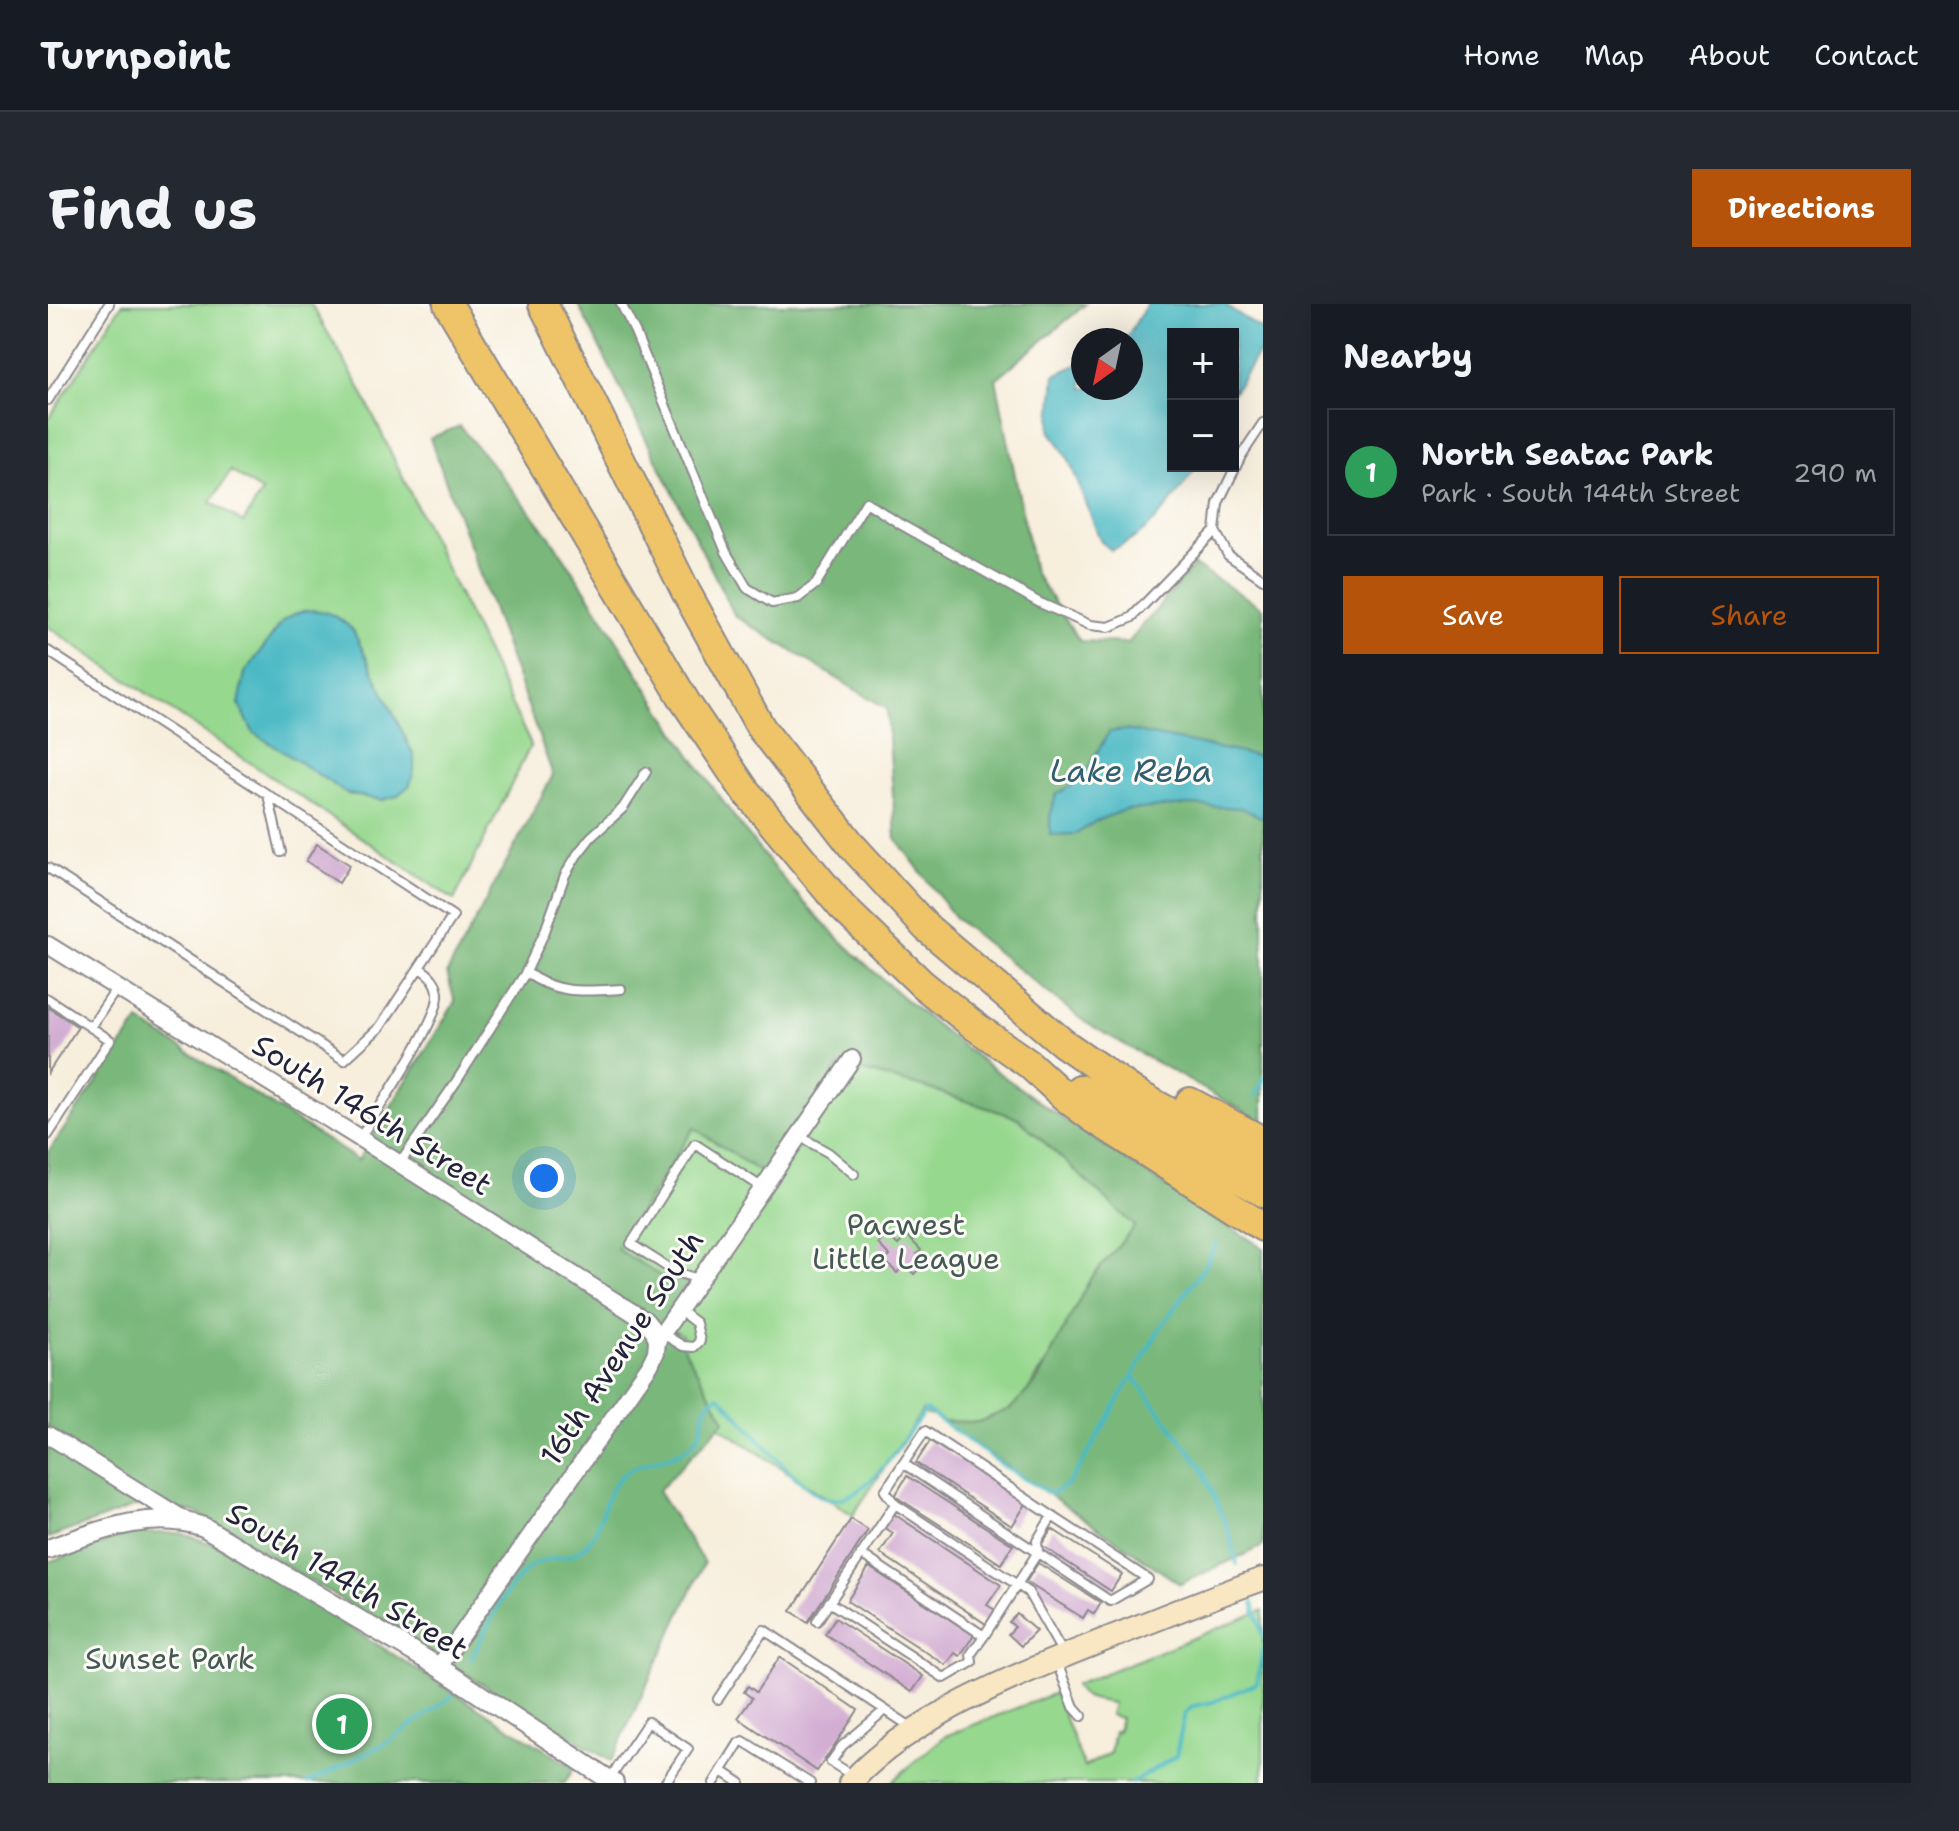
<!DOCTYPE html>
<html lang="en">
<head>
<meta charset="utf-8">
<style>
	:root { --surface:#171b24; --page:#242831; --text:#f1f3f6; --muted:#9ea1a6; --line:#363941; --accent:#b45309 }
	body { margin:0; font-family:"Shantell Sans",sans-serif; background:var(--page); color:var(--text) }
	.controls { position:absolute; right:24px; top:24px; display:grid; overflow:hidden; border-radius:0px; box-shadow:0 8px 32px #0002 }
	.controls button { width:72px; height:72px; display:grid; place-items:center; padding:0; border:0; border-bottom:2px solid var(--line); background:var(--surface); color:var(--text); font:40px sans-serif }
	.compass { position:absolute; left:1023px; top:24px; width:72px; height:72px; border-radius:50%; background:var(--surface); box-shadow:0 8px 32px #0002; rotate:213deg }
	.you { position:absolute; left:496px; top:874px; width:28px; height:28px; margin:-20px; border:6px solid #fff; border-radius:50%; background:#1a73e8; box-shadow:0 0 0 12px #1a73e833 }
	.badge { display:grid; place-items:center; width:52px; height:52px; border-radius:50%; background:var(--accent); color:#fff; font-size:26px; font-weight:700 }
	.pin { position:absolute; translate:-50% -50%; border:4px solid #fff; box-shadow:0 2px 8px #0006 }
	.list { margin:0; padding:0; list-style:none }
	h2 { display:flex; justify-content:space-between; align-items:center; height:104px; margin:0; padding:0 32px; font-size:34px }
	h2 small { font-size:26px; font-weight:400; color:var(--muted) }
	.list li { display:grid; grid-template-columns:52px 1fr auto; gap:24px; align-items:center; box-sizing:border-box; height:128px; margin:0 16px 16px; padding:0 16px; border:2px solid var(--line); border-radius:0px }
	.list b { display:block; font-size:30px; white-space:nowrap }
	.list p { margin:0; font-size:26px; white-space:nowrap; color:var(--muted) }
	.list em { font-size:26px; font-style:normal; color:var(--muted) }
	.actions { display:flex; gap:16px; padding:24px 32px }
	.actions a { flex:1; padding:18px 0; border:2px solid var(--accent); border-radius:0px; text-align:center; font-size:28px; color:var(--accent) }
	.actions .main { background:var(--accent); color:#fff }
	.map { position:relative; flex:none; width:1215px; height:1479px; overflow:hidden; border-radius:0px }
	header { display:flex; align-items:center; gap:48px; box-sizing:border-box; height:112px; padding:0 40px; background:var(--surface); border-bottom:2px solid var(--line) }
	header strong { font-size:38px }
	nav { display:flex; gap:44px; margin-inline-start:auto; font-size:28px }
	.intro { display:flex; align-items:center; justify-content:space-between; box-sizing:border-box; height:192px; padding:0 48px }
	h1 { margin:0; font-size:56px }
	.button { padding:20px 36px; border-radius:0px; background:var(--accent); color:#fff; font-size:28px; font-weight:700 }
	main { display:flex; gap:48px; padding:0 48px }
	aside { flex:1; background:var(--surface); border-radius:0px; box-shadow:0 8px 32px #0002 }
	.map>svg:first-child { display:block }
</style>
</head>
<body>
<header>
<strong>Turnpoint</strong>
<nav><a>Home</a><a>Map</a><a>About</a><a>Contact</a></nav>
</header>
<div class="intro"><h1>Find us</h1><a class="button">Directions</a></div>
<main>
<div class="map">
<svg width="1215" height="1479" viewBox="0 0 1215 1479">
	<rect width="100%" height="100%" fill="#fdfcf7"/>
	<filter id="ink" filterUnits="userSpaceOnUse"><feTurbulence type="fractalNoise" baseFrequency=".0125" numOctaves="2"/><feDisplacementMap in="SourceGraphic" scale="16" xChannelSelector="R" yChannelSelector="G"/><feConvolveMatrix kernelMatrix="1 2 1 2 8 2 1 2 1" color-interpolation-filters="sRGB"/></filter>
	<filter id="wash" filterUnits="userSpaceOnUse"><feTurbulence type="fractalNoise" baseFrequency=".006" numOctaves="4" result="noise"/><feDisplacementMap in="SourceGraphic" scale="32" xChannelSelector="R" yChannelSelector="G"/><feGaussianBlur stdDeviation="1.8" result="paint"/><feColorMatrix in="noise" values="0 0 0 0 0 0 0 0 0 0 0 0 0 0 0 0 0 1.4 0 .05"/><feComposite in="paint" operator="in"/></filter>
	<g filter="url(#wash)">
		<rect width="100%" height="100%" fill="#f7eedc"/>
		<!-- green -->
		<path fill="#97d88f" stroke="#5c7d65" stroke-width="2" fill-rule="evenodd" d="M74 0H263L311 82 483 441 406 596 0 323V116ZM183 167 214 188 195 219 163 198ZM235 317 335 496 300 490 194 383 197 369Z
			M811 703 1105 897 939 1148 885 1112 874 1110V1107L805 1211 603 1078 634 1031 543 970 646 814Z
			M1215 1306V1479H842L897 1432 1007 1389 1036 1463 1062 1449 1066 1427 1069 1428 1073 1414 1062 1411 1065 1399C1050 1396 1032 1396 1027 1381Z"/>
		<!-- forest -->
		<path fill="#79b87a" stroke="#4e6d5a" stroke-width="2" d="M530 0H1038L948 75 986 268 1032 337 1080 339 1146 261 1215 304V818L1038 719 908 615 848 535 839 405 687 312Z
			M412 122C447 166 486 208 517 255 589 364 652 478 738 578 870 731 1047 836 1215 944V1242L1132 1280 893 1117 930 1118 962 1105 989 1077 1041 977 1087 922 970 814 875 783 792 761 716 871 646 824 569 945 622 978 636 974 643 979 618 1013 677 1116 610 1187 656 1259 563 1457 147 1208 91 1201 0 1234V848L91 717 310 856 407 698 399 669 505 471 382 134Z
			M85 1229H133L176 1244 526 1464 517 1479H0V1258Z"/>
		<!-- water -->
		<path fill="#4bb9c4" stroke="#366e80" stroke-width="2" d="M1099 0H1176L1214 26 1215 42 1185 89V30H1125V162H1149C1128 193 1101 233 1063 246L1053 238 1021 156 1002 126 1007 71 1035 58V84H1083V36H1077Z
			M259 306C279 306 290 312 305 326L366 452V467L362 481 349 492 334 496 300 490 205 428 191 400 197 369 235 317 246 310Z
			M1078 426 1215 453V514L1193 504 1140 501 1077 506 1048 517 1028 530 1002 531V513L1008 491 1034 474 1061 428Z"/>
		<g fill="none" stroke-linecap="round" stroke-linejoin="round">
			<!-- stream -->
			<path stroke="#4bb9c4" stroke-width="4" d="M1207 791 1213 783 1215 774
				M1085 1072 1153 1162 1179 1223 1189 1260
				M1205 1299 1215 1333
				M423 1355C439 1325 454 1285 482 1263 497 1252 521 1256 534 1245 558 1225 552 1185 580 1167 600 1154 630 1156 647 1137 661 1121 648 1102 671 1092 696 1115 750 1185 777 1194 791 1198 806 1191 816 1182 841 1162 858 1130 878 1106L960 1165 1003 1190 1020 1180 1032 1163 1113 1023 1157 962 1169 939
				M260 1479 342 1437 404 1392
				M1084 1479 1128 1452 1137 1409 1145 1402 1165 1398 1209 1379 1215 1344"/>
		</g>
		<g id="blocks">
			<!-- building -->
			<path fill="#d3aed3" d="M269 540 302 561 291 579 258 557Z
				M0 703 30 723 0 769Z
				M839 931 850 941 859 932 873 946 869 950 878 958 866 970 856 961 849 969 837 957 842 952 830 940Z
				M882 1137 978 1200 964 1222 868 1159Z
				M859 1172 965 1241 953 1260 847 1192Z
				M843 1208 953 1281 939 1301 947 1306 938 1320 832 1249 845 1229 834 1222Z
				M803 1215 820 1226 760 1318 743 1307Z
				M1004 1225 1074 1270 1063 1287 993 1241Z
				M990 1259 1053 1299 1046 1310 1040 1306 1035 1314 978 1278Z
				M821 1263 926 1331 912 1352 907 1349 898 1361 799 1297Z
				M969 1310 988 1327 973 1342 960 1330 967 1323 961 1318Z
				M787 1314 875 1372 864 1388 777 1330Z
				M732 1353 810 1406 769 1467 690 1414 704 1394 696 1388 700 1382 708 1388Z"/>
		</g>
	</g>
	<g filter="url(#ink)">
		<use href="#blocks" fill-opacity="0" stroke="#8c888c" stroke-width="2"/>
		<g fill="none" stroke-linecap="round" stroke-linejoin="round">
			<defs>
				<path id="service" d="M573 0 587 28 678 248 699 284 724 299 750 294 768 280 818 198 852 220 992 299 1042 321 1061 323 1083 314 1167 227 1170 199 1193 152 1215 119
					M0 96 61 0
					M1167 227 1180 251 1215 275
					M0 347 405 612 332 723 296 756 0 564
					M220 491 233 548
					M478 668C506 691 539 687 573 685
					M0 695 62 736 0 831
					M43 723 69 684
					M751 832 781 849 806 870
					M312 834C329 806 388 721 390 693 391 680 382 670 371 664
					M352 859 408 778 478 668 497 627 517 571 529 551 543 533 575 504 598 468
					M651 975 627 968 583 940 647 840 715 884
					M615 1030 635 1042 646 1043 652 1037 648 1019 631 1006
					M856 1160 1062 1297 1100 1275 1004 1212
					M847 1200 837 1187 877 1127 1004 1212 989 1237 990 1248 936 1332
					M781 1298 896 1374 924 1358 923 1350 936 1332 813 1250
					M769 1317 847 1200 980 1288 1016 1351
					M1008 1356 1026 1403 1034 1412
					M670 1395 716 1326 863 1423
					M674 1467 692 1479
					M807 1473 783 1458 794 1442 837 1406
					M561 1476 600 1418 640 1445 617 1479
					M666 1479 691 1439 695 1437 762 1479"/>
				<path id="minor" d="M0 641 316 837 598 1017 606 1027 609 1037
					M0 1131 138 1217
					M390 1364 602 1061 608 1048 609 1037 804 755"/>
				<path id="tertiary" d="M0 1245C51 1227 102 1205 156 1223L389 1362 566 1479"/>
				<path id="secondary" d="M802 1479C865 1410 976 1368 1061 1334 1112 1314 1163 1293 1215 1275"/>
				<path id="motorway" d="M400 0 638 399 696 485 794 603 874 680 928 723 981 760 1017 793 1045 814 1215 923
					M495 0 638 288 713 424 805 543 878 623 1015 739 1089 790 1215 861
					M1032 785 1215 888
					M1142 798 1215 837"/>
			</defs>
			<!-- service casing -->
			<use href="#service" stroke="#8c888c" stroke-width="12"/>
			<!-- minor casing -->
			<use href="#minor" stroke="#8c888c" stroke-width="20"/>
			<!-- tertiary casing -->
			<use href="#tertiary" stroke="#8c888c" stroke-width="22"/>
			<!-- secondary casing -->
			<use href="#secondary" stroke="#8c888c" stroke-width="26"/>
			<!-- motorway casing -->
			<use href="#motorway" stroke="#8c888c" stroke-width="32"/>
			<!-- service -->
			<use href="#service" stroke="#fff" stroke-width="8"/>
			<!-- minor -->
			<use href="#minor" stroke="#fff" stroke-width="16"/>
			<!-- tertiary -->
			<use href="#tertiary" stroke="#fff" stroke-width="18"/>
			<!-- secondary -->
			<use href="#secondary" stroke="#f9e7c3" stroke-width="22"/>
			<!-- motorway -->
			<use href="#motorway" stroke="#efc469" stroke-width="28"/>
		</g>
	</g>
	<g text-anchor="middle" stroke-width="6" stroke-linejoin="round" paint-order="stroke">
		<!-- street labels -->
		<g font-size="30" fill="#22223b" stroke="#fdfcf7">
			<text transform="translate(324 811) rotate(32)" y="10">South 146th Street</text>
			<text transform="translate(574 1044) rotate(-57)" y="10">16th Avenue South</text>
			<text transform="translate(299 1277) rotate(31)" y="10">South 144th Street</text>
		</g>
		<!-- park labels -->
		<g font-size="30" fill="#455954" stroke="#fdfcf7">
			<text x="858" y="931">Pacwest<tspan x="858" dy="34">Little League</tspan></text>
			<text x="122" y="1365">Sunset Park</text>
		</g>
		<!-- water labels -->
		<g font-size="32" font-style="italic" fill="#325e72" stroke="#fdfcf7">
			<text x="1083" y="478">Lake Reba</text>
		</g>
	</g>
</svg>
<div class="controls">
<button>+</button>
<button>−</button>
</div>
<svg class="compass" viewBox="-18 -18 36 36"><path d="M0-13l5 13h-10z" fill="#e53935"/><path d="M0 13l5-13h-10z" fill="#9ea1a6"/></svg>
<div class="you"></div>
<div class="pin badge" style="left:294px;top:1420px;background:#2e9e5b">1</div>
</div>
<aside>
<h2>Nearby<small></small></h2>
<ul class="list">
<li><span class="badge" style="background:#2e9e5b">1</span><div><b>North Seatac Park</b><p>Park · South 144th Street</p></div><em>290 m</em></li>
</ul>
<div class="actions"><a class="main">Save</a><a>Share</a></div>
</aside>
</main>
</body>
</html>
